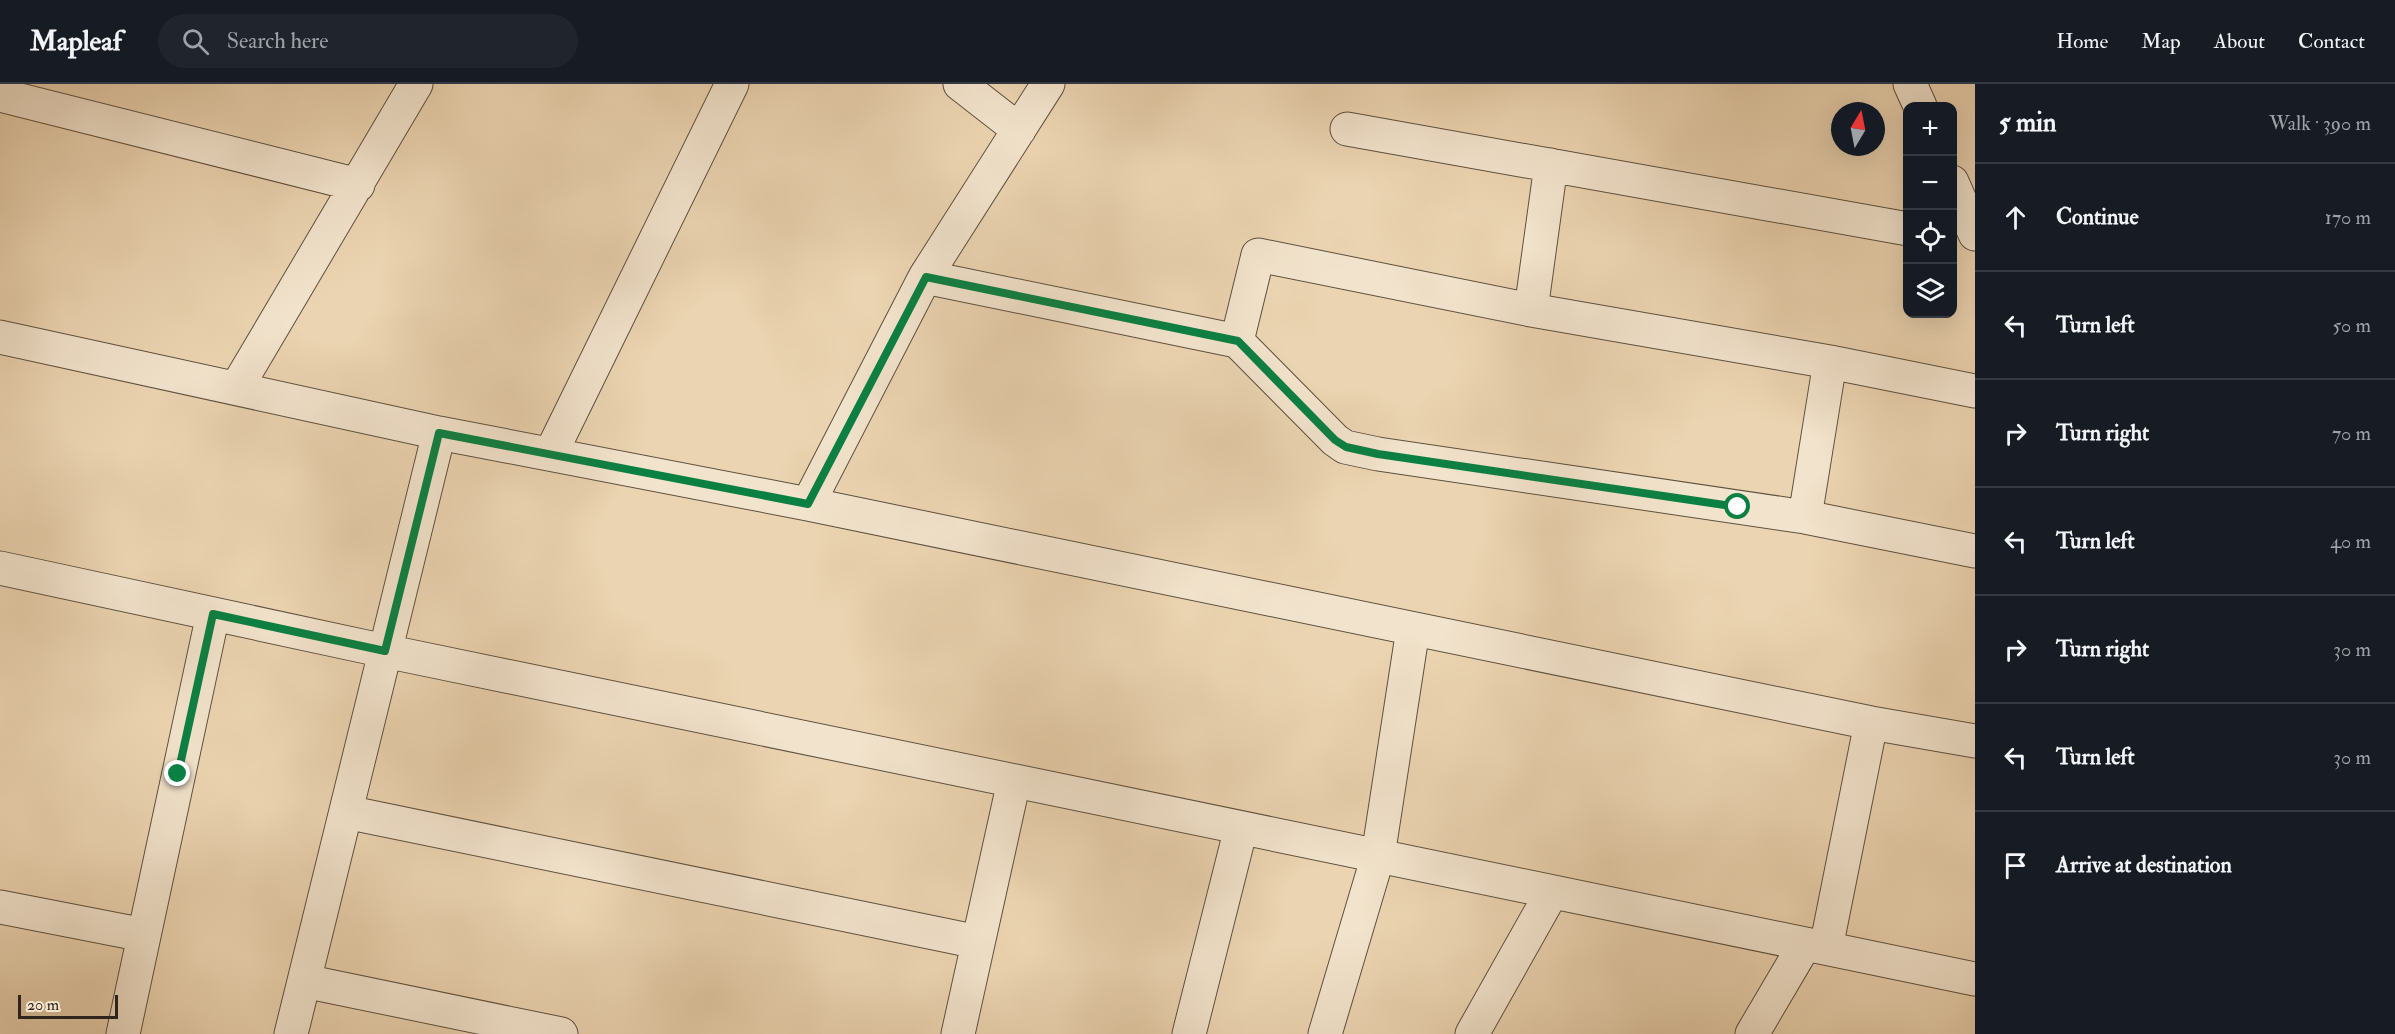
<!DOCTYPE html>
<html lang="en">
<head>
<meta charset="utf-8">
<style>
	:root { --surface:#171b24; --page:#20242c; --text:#f1f3f6; --muted:#9ea1a6; --line:#363941 }
	body { margin:0; font-family:"IM FELL Double Pica",serif; background:var(--page); color:var(--text) }
	.controls { position:absolute; right:18px; top:18px; display:grid; overflow:hidden; border-radius:12px; box-shadow:0 6px 24px #0002 }
	.controls button { width:54px; height:54px; display:grid; place-items:center; padding:0; border:0; border-bottom:2px solid var(--line); background:var(--surface); color:var(--text); font:30px sans-serif }
	.compass { position:absolute; left:1831px; top:18px; width:54px; height:54px; border-radius:50%; background:var(--surface); box-shadow:0 6px 24px #0002; rotate:10deg }
	.scale { position:absolute; left:18px; bottom:15px; width:100px; box-sizing:border-box; padding-left:6px; border:3px solid #2f251a; border-top:0; font-size:16px; line-height:21px; white-space:nowrap; color:#2f251a; -webkit-text-stroke:4px #f2e3cc; paint-order:stroke }
	.stop { position:absolute; width:18px; height:18px; margin:-14px; border:4px solid #0b8043; border-radius:50%; background:#fff }
	.stop.end { background:#0b8043; border-color:#fff; box-shadow:0 2px 6px #0008 }
	.list { margin:0; padding:0; list-style:none }
	h2 { display:flex; justify-content:space-between; align-items:center; height:78px; margin:0; padding:0 24px; font-size:26px }
	h2 small { font-size:20px; font-weight:400; color:var(--muted) }
	.list li { display:grid; grid-template-columns:39px 1fr auto; gap:18px; align-items:center; box-sizing:border-box; height:108px; padding:0 24px; border-top:2px solid var(--line) }
	.list b { display:block; font-size:22px; white-space:nowrap }
	.list em { font-size:20px; font-style:normal; color:var(--muted) }
	.icon { flex:none; width:33px; height:33px; fill:none; stroke:currentColor; stroke-width:2; stroke-linecap:round; stroke-linejoin:round }
	.map { position:relative; flex:none; width:1975px; height:950px; overflow:hidden }
	header { display:flex; align-items:center; gap:36px; box-sizing:border-box; height:84px; padding:0 30px; background:var(--surface); border-bottom:2px solid var(--line) }
	header strong { font-size:28px }
	nav { display:flex; gap:33px; margin-inline-start:auto; font-size:21px }
	.search { width:420px; height:54px; background:var(--page); display:flex; align-items:center; gap:15px; box-sizing:border-box; padding:0 21px; border-radius:33px; color:var(--muted); font-size:22px }
	main { display:flex }
	aside { flex:1; background:var(--surface) }
	.map>svg:first-child { display:block }
</style>
</head>
<body>
<header>
<strong>Mapleaf</strong>
<div class="search"><svg class="icon" aria-label="search" viewBox="0 0 24 24"><circle cx="10" cy="10" r="6"/><path d="M15 15l6 6"/></svg>Search here</div>
<nav><a>Home</a><a>Map</a><a>About</a><a>Contact</a></nav>
</header>
<main>
<div class="map">
<svg width="1975" height="950" viewBox="0 0 1975 950">
	<rect width="100%" height="100%" fill="#ebd4b1"/>
	<filter id="stains"><feTurbulence type="fractalNoise" baseFrequency=".00333" numOctaves="4"/><feColorMatrix values="0 0 0 0 .2 0 0 0 0 .09 0 0 0 0 .02 0 0 0 .5 -.17"/></filter>
	<radialGradient id="worn" r=".72"><stop offset=".6" stop-color="#630" stop-opacity="0"/><stop offset="1" stop-color="#630" stop-opacity=".3"/></radialGradient>
	<g fill="none" stroke-linecap="round" stroke-linejoin="round">
		<defs>
			<path id="minor" d="M960 0 1019 46
				M1910 0 1920 22
				M0 11 358 101
				M1347 45 1908 145
				M1952 98 1975 150
				M925 193 1237 257 1258 171 1531 226 1830 278 1975 307
				M1531 226 1551 81
				M0 253 439 349 808 420 1871 639 1975 657
				M1237 257 1335 356 1345 363 1378 370 1805 433 1975 467
				M237 303 416 0
				M551 369 732 0
				M808 420 925 193 1048 0
				M1805 433 1830 278
				M0 484 385 567 1975 895
				M346 728 978 858
				M0 823 144 851
				M1826 864 1871 639
				M304 897 561 950
				M123 950 213 530
				M291 950 439 349
				M958 950 1014 697
				M1189 950 1241 744
				M1325 950 1378 772 1413 545
				M1472 950 1552 808
				M1752 950 1805 860"/>
		</defs>
		<!-- minor casing -->
		<use href="#minor" stroke="#5e5140" stroke-width="35"/>
		<!-- minor -->
		<use href="#minor" stroke="#f2e3cc" stroke-width="33"/>
	</g>
	<g fill="none" stroke-linecap="round" stroke-linejoin="round">
		<!-- route -->
		<path stroke="#0b8043" stroke-width="8" d="M178 690 213 530 385 567 439 349 808 420 926 193 1238 257 1335 356 1346 363 1378 370 1738 423"/>
	</g>
	<rect width="100%" height="100%" filter="url(#stains)"/>
	<rect width="100%" height="100%" fill="url(#worn)"/>
</svg>
<div class="controls">
<button>+</button>
<button>−</button>
<button><svg class="icon" aria-label="locate" viewBox="0 0 24 24"><circle cx="12" cy="12" r="6"/><path d="M12 2v4M12 18v4M2 12h4M18 12h4"/></svg></button>
<button><svg class="icon" aria-label="layers" viewBox="0 0 24 24"><path d="M12 4l9 5-9 5-9-5zM3 14l9 5 9-5"/></svg></button>
</div>
<svg class="compass" viewBox="-18 -18 36 36"><path d="M0-13l5 13h-10z" fill="#e53935"/><path d="M0 13l5-13h-10z" fill="#9ea1a6"/></svg>
<div class="scale">20 m</div>
<div class="stop" style="left:1738px;top:423px"></div>
<div class="stop end" style="left:178px;top:690px"></div>
</div>
<aside>
<h2>5 min<small>Walk · 390 m</small></h2>
<ul class="list">
<li><svg class="icon" aria-label="ahead" viewBox="0 0 24 24"><path d="M12 20V5M6 11l6-6 6 6"/></svg><div><b>Continue</b></div><em>170 m</em></li>
<li><svg class="icon" aria-label="left" viewBox="0 0 24 24"><path d="M17 20v-9H6M10 6l-5 5 5 5"/></svg><div><b>Turn left</b></div><em>50 m</em></li>
<li><svg class="icon" aria-label="right" viewBox="0 0 24 24"><path d="M7 20v-9h11M14 6l5 5-5 5"/></svg><div><b>Turn right</b></div><em>70 m</em></li>
<li><svg class="icon" aria-label="left" viewBox="0 0 24 24"><path d="M17 20v-9H6M10 6l-5 5 5 5"/></svg><div><b>Turn left</b></div><em>40 m</em></li>
<li><svg class="icon" aria-label="right" viewBox="0 0 24 24"><path d="M7 20v-9h11M14 6l5 5-5 5"/></svg><div><b>Turn right</b></div><em>30 m</em></li>
<li><svg class="icon" aria-label="left" viewBox="0 0 24 24"><path d="M17 20v-9H6M10 6l-5 5 5 5"/></svg><div><b>Turn left</b></div><em>30 m</em></li>
<li><svg class="icon" aria-label="arrive" viewBox="0 0 24 24"><path d="M6 21V4h12l-3 4 3 4H6"/></svg><div><b>Arrive at destination</b></div></li>
</ul>
</aside>
</main>
</body>
</html>
